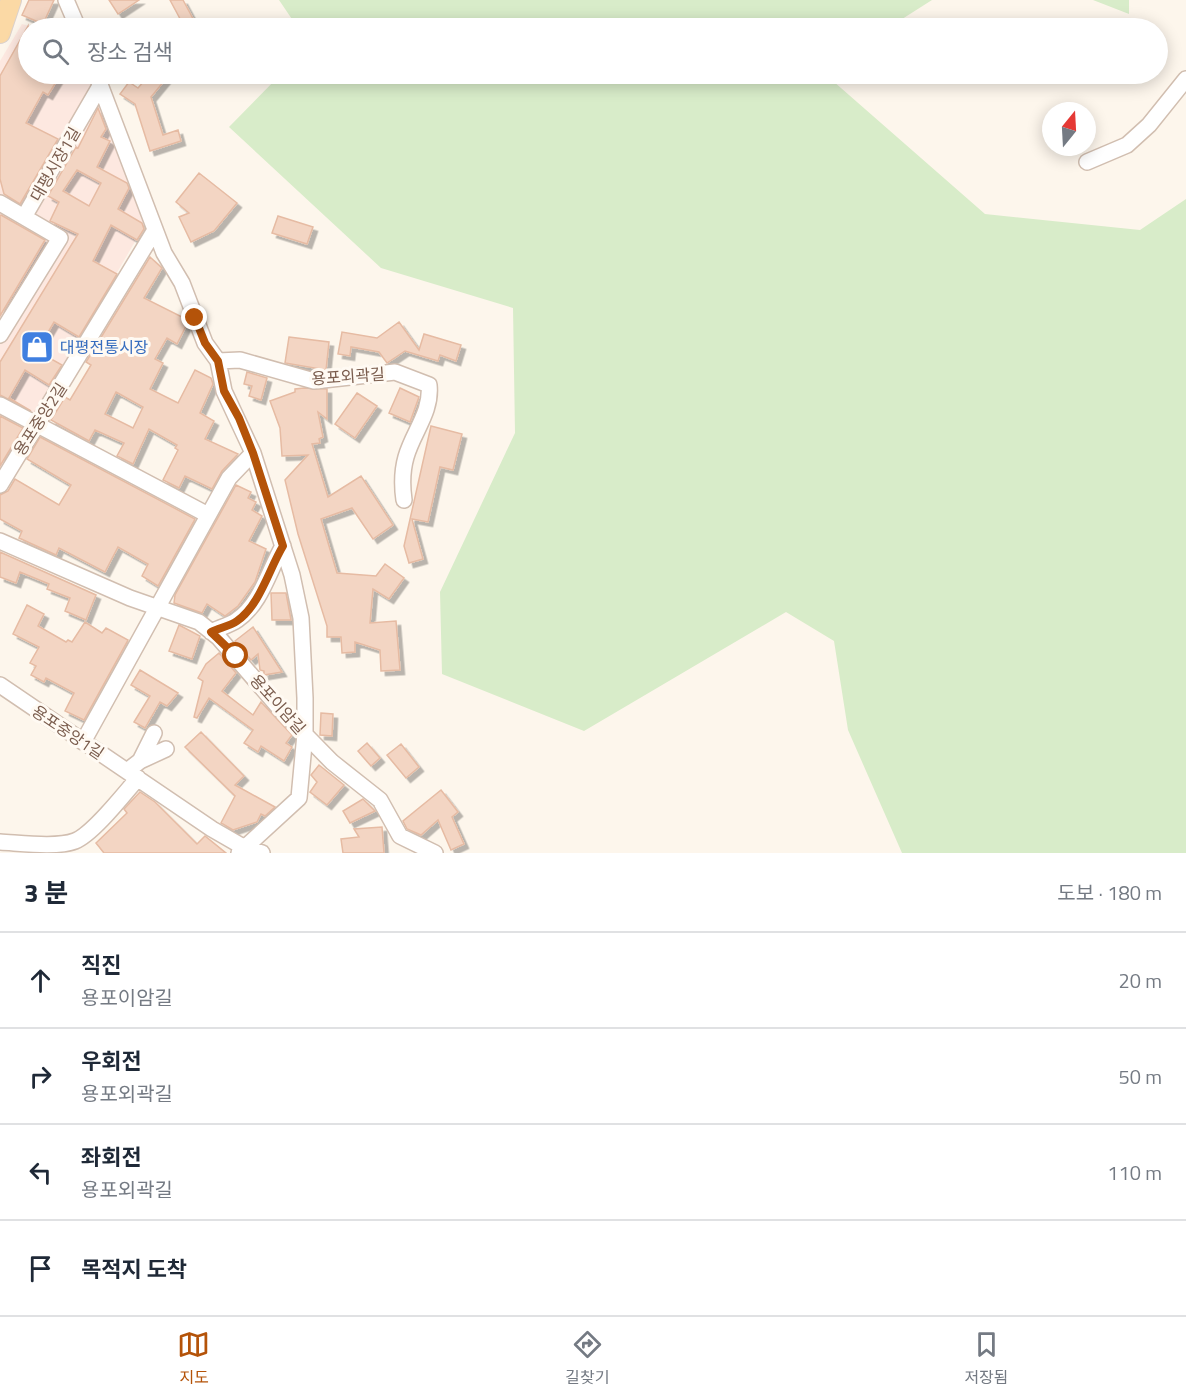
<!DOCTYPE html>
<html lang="ko">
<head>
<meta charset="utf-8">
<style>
	:root { --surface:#fff; --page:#f2f2f3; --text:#1f2937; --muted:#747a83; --line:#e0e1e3; --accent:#b45309 }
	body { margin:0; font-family:"Titillium Web","Noto Sans KR",sans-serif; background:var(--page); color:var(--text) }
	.compass { position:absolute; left:1042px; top:102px; width:54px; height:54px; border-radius:50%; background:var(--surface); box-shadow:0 3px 15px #0003; rotate:18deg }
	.stop { position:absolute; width:18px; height:18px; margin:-14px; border:4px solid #b45309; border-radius:50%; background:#fff }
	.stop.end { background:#b45309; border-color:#fff; box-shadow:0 2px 6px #0008 }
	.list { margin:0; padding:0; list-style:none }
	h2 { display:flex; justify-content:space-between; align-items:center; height:78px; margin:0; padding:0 24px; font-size:26px }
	h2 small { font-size:20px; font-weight:400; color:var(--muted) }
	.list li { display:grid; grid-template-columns:39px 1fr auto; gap:18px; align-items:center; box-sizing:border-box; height:96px; padding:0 24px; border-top:2px solid var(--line) }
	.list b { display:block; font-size:22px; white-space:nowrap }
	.list p { margin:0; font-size:20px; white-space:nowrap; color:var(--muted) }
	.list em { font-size:20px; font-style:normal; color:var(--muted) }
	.icon { flex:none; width:33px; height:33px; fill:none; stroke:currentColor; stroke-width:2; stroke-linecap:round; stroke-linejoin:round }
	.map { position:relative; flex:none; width:1186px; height:853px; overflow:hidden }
	.search { position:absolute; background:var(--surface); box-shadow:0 3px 15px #0003; left:18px; right:18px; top:18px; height:66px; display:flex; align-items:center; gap:15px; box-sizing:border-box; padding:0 21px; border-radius:33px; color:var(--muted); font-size:22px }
	.sheet { height:462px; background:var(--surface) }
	nav { display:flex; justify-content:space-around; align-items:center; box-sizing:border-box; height:84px; border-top:2px solid var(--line); background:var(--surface); font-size:16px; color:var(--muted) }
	nav a { display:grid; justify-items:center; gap:3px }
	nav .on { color:var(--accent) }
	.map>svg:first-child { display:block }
</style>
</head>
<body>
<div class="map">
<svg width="1186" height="853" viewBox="0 0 1186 853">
	<defs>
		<filter id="shadow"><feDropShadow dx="4.5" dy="4.5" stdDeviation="0" flood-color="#0004"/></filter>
	</defs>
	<rect width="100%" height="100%" fill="#fdf6ec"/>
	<!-- commercial -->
	<path fill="#fde8e0" d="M22 24 36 28H28V74H89L147 221 0 473V61Z"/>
	<!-- green -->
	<path fill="#d8ecc9" d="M279 0H932L888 28H298Z
		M1093 0H1129V14Z
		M281 74H825L985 214 1140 230 1186 199V853H902L848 730 834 641 786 612 584 731 442 674 440 592 515 433 513 308 381 268 229 127Z"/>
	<!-- building -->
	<path fill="#f3d5c3" stroke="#e6bba3" stroke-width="1.5" fill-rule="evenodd" filter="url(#shadow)" d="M29 0H54L43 24 22 15Z
		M109 0H139L118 14Z
		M170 0H183L198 28H185Z
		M28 26V74H61L48 95 43 92 26 123 58 139 20 204 4 194 0 179V76Z
		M150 74H170L151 97 163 135 178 130 181 141 150 151 135 104 120 94 129 82 138 88Z
		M98 108 106 129 101 137 110 141 97 167 127 183 129 188 118 209 142 223 144 229 137 240 111 225 93 261 117 274 79 337 54 322 37 351 62 365 49 385 25 370 9 398 31 411 0 395V362L78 234 50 221 59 202 48 196 76 147 78 148ZM77 170 101 183 89 206 63 191Z
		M199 173 237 203 214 231 191 242 179 217 189 213 176 202Z
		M1 215 45 240 0 316V216Z
		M278 216 313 227 307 244 272 233Z
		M150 257 162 268 144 298 186 319 187 324 177 344 167 338 155 359 163 363 150 389 178 403 195 370 211 378 213 384 200 413 214 421 205 439 238 454 222 471 212 489 185 476 179 488 163 480 178 450 175 448 177 445 149 429 133 464 117 456 124 443 95 430 89 441 51 420 65 397 70 400 91 365 86 362ZM116 392 143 407 133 428 105 414Z
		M399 322 419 350 424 334 461 345 456 361 440 355 438 361 405 351 387 363 379 352 351 347 350 356 338 354 342 332 377 338Z
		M289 337 329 342 326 370 285 363Z
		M247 372 267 378 261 400 249 396 252 386 244 384Z
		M304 388 327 389V419L318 412 323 437 319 439 320 443 312 444 328 497 361 476 393 525 373 539 352 508 321 519 337 573 376 576 385 564 404 578 389 599 373 589 370 623 396 621 400 670 381 671 380 650 355 642V652L342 653 341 637H327V626L298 534 285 480 308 455 282 456 280 428 270 401 295 392V389Z
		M400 388 419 397 410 422 389 413Z
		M357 393 377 406 355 438 335 424Z
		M0 416 23 428 0 466Z
		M431 426 462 434 453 470 440 467 428 522 412 519 423 559 409 563 404 546Z
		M40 437 195 519 158 586 142 576 148 564 118 547 105 572 59 548 56 555 19 538 22 531 0 519V495L8 491 15 479 59 505 71 485 27 459Z
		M236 485 251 492 248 498 256 502 252 510 262 516 249 541 266 549 255 582 238 606 225 616 207 604 202 613 174 603 175 595Z
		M0 552 96 595 86 620 65 611 70 598 47 589 49 584 20 572 16 583 0 577Z
		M271 593H286L291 620H272Z
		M27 605 44 614 38 626 66 642 68 640 72 642 85 622 102 633 106 628 128 640 84 720 65 711 74 693 46 678 44 682 31 675 36 666 30 663 39 647 13 634Z
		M179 625 200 636 192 659 169 651Z
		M253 627 282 672 264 675V671L260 670 258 654 251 660 235 641Z
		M219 653 236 673 222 691 253 715 261 702 292 735 286 743 292 747 284 761 261 746 258 752 244 743 253 730 209 698 197 718 194 717 203 681 198 678 206 664Z
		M140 670 178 693 167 706 160 702 145 728 134 722 150 696 131 685Z
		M321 713 333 714 332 736 320 735Z
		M201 732 244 776 235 785 275 807 265 816 261 814 257 822 233 830 221 823 235 796 185 747Z
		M367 743 380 758 371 766 358 751Z
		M401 744 419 767 406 778 387 755Z
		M319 765 344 785 327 805 310 792 317 782 311 775Z
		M441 790 458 812 452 817 464 844 451 850 438 820 421 835 407 829 403 821Z
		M140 792 155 802 197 844 205 836 226 853H104L96 843 127 813 124 809Z
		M363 799 375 811 350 823 343 811Z
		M382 827 384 853H343L341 839 359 837 354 829Z"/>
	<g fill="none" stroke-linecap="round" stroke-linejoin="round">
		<defs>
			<path id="minor" d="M66 0 78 28
				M96 74 164 253 182 283 205 343 218 361 224 391 253 453 292 575 301 618 305 698V734L299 798 239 853
				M1087 162 1127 145 1149 125 1186 79
				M0 203 60 238 0 335
				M24 217 100 86
				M218 361 240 360 314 381 395 372 429 385C432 412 413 432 406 457 402 471 402 486 404 500
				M0 405 208 515
				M0 485 155 230
				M0 541 130 598 199 622 219 638 282 711 332 762 380 800 400 836 435 853
				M211 632C219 628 230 625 237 620 261 604 269 570 283 546
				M0 685 212 829 245 848 262 853
				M83 742 229 478 253 453
				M140 761 154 733
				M127 771 140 761 166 749
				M0 842C20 843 57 848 75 841 93 834 124 794 138 778"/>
			<path id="major" d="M0 33 11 0"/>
		</defs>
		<!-- minor casing -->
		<use href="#minor" stroke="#d1beb0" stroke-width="18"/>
		<!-- major casing -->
		<use href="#major" stroke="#dad1cd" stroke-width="22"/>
		<!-- minor -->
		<use href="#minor" stroke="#fff" stroke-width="15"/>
		<!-- major -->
		<use href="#major" stroke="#fbd9a5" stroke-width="20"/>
	</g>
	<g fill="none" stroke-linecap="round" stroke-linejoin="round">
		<!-- route -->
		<path stroke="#b45309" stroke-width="8" d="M195 318 205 343 218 361 224 391 239 418 253 453 283 546C269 569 260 605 237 621 230 626 219 628 211 632L236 656"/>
	</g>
	<!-- icons -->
	<defs>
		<symbol id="shop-square" viewBox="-11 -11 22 22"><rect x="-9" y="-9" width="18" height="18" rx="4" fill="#3f7fe0" stroke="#fffaf3"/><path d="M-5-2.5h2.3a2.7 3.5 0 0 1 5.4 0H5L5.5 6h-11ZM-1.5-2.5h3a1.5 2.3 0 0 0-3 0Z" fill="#fff"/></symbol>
	</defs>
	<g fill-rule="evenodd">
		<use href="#shop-square" x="18" y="328" width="38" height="38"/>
	</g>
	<g text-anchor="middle" stroke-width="6" stroke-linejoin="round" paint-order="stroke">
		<!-- street labels -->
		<g font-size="16" fill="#7a5c4d" stroke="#fffaf3">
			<text transform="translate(55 164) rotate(-60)" y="6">대평시장1길</text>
			<text transform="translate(348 376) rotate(-4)" y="6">용포외곽길</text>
			<text transform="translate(40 419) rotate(-57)" y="6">용포중앙2길</text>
			<text transform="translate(278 704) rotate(48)" y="6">용포이암길</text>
			<text transform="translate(68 732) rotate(34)" y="6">용포중앙1길</text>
		</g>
		<!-- shop labels -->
		<g font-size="16" fill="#366cbe" stroke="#fffaf3" text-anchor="start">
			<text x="60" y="353">대평전통시장</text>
		</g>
	</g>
</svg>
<svg class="compass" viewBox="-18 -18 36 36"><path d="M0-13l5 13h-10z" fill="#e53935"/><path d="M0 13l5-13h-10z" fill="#747a83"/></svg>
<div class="stop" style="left:236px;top:656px"></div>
<div class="stop end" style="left:195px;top:318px"></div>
<div class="search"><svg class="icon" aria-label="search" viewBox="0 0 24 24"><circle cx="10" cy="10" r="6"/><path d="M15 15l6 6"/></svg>장소 검색</div>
</div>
<section class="sheet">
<h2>3 분<small>도보 · 180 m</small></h2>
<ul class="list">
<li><svg class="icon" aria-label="ahead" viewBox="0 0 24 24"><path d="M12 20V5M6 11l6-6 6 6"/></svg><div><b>직진</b><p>용포이암길</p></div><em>20 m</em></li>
<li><svg class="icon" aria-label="right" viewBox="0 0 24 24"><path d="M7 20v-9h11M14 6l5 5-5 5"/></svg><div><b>우회전</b><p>용포외곽길</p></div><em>50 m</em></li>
<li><svg class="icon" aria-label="left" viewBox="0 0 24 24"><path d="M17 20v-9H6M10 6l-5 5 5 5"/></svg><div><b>좌회전</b><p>용포외곽길</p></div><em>110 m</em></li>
<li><svg class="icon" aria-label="arrive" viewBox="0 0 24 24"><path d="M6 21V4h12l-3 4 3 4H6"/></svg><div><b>목적지 도착</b></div></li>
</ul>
</section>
<nav>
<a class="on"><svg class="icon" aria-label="map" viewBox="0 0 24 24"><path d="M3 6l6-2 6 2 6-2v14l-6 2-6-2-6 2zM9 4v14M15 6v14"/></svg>지도</a>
<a><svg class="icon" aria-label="directions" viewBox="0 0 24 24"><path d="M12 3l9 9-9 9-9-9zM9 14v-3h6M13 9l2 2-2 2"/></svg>길찾기</a>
<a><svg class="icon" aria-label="saved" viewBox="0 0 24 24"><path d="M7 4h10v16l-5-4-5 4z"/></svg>저장됨</a>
</nav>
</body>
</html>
